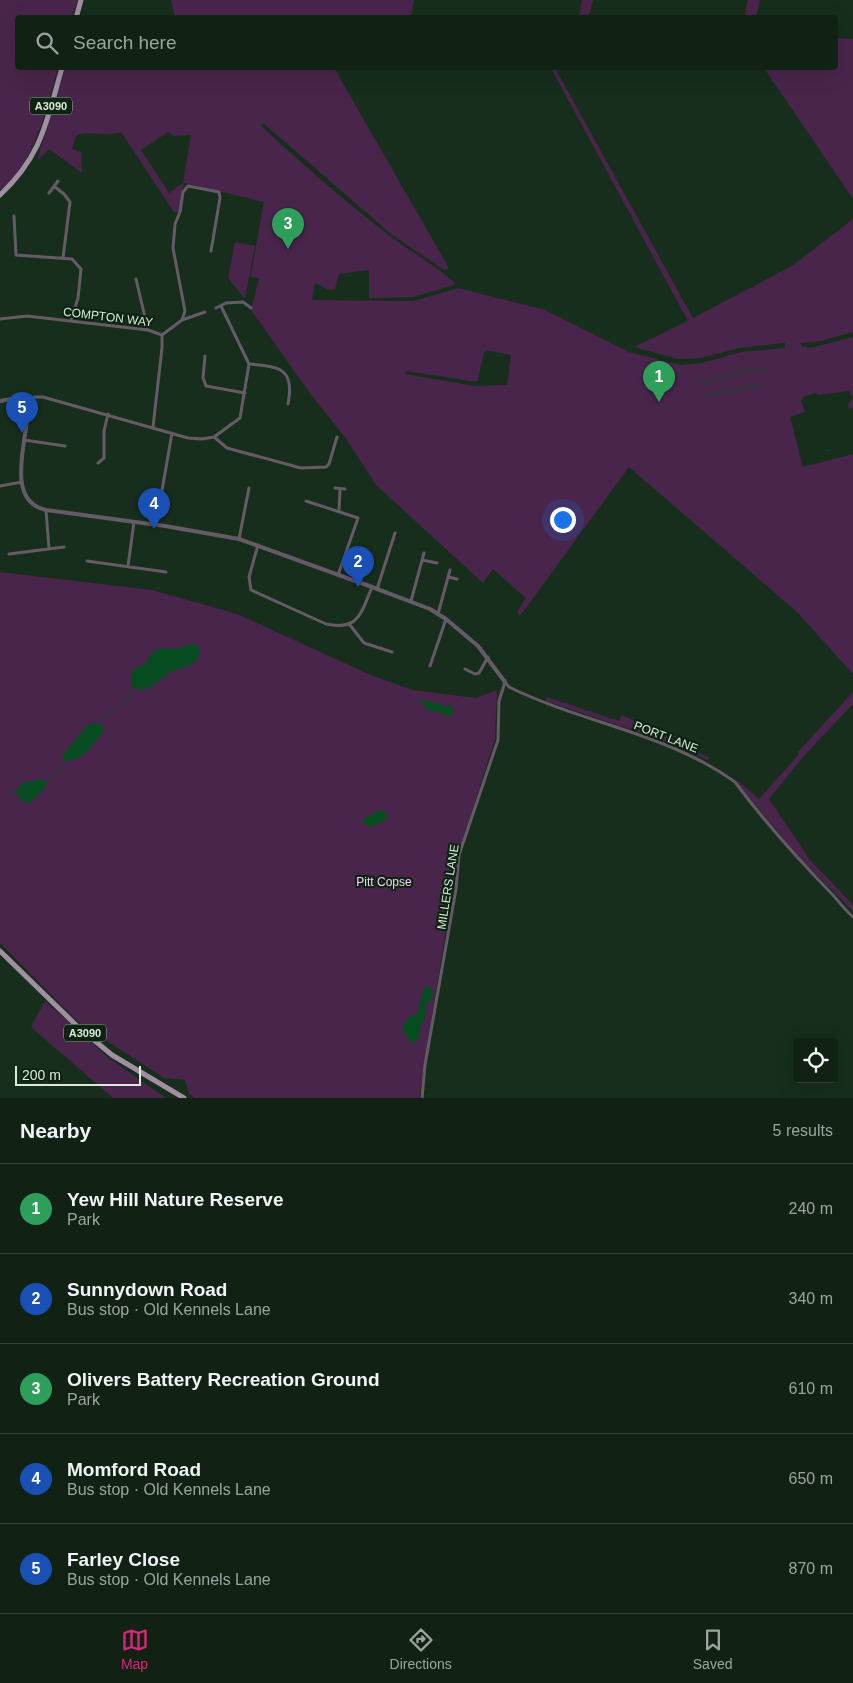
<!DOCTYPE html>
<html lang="en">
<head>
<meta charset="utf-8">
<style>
	:root { --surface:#112215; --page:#1e2f22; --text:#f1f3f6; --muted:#9ca4a0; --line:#303f34; --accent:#db2777 }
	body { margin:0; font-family:Arial,sans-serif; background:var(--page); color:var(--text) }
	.controls { position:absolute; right:15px; bottom:15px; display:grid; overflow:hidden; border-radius:5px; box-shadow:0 5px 20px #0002 }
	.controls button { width:45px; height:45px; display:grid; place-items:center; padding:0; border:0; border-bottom:1px solid var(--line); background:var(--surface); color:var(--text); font:25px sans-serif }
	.scale { position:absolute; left:15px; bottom:12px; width:126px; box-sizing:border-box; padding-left:5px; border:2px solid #dbeadd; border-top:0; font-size:14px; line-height:18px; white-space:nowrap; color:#dbeadd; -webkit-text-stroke:4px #0d2412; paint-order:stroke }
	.you { position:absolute; left:562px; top:519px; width:18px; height:18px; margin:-12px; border:4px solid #fff; border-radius:50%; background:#1a73e8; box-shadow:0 0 0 8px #1a73e833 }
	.badge { display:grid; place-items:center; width:32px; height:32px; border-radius:50%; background:var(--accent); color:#fff; font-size:16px; font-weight:700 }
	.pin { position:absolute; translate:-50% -41px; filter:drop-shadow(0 1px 2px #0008) }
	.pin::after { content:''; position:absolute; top:26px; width:18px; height:15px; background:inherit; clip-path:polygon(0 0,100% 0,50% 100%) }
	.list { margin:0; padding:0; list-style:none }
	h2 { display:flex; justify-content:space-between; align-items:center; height:65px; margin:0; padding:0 20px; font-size:21px }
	h2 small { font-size:16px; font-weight:400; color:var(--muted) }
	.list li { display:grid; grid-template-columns:32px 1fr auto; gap:15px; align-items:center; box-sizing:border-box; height:90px; padding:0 20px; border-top:1px solid var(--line) }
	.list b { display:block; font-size:19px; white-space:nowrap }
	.list p { margin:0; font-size:16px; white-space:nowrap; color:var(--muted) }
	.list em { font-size:16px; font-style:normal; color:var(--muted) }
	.icon { flex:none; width:28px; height:28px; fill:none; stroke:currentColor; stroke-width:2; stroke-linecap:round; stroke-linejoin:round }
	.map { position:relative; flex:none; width:853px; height:1098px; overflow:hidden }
	.search { position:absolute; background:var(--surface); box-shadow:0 5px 20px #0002; left:15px; right:15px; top:15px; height:55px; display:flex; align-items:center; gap:12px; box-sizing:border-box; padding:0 18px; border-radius:5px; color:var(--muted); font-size:19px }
	.sheet { height:515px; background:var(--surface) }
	nav { display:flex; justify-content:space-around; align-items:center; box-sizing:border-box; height:70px; border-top:1px solid var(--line); background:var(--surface); font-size:14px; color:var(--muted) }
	nav a { display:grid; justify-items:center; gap:2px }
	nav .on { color:var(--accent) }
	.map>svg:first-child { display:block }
</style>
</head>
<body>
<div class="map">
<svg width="853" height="1098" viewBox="0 0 853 1098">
	<rect width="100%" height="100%" fill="#172e1c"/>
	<!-- green -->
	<path fill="#49254b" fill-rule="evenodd" d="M0 0H78L72 17 18 18V68H58C46 109 36 161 0 190Z
		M171 0H414L411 17 175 18Z
		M582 0H593L589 17H579Z
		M748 0H760L756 17H744Z
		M836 38 853 39V199L764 68H836Z
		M65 68H334L449 268 444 270 391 234 263 123 261 126C303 164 345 202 390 236 411 252 435 265 455 283L454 285 413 297 369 298V270L339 274 335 289 329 290 315 283 312 300 414 301 458 288 545 310 629 352 681 365 702 363 741 352 785 348V343L740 348 701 358 678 359 634 347 688 321 551 68H555L693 318 792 266 853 219V332L817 342 800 343 802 346 810 348 853 337V408L849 409 848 405 853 397 849 391 818 395 815 393 803 397 801 401 805 412 790 417 803 467 853 454V674L796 611 629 467 520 616 517 612 526 598 493 569 483 583 376 485 347 440 309 392 251 310 259 278 251 277V274L264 202 184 183 179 212H174L121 132C105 138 85 129 76 136L72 149 81 152 82 173 49 149 37 161ZM168 132 174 136 191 135 183 183 169 193 141 150ZM485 350 511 355 507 385 474 386 405 374 406 371 477 382Z
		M235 242 255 246 245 299 228 278Z
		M0 572 152 590 237 614 373 676 413 690 476 698 497 690 495 739 458 855 419 1098H195L189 1094 185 1080 164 1078 78 1022 0 943Z
		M853 692V704L803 757 769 799 810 860 853 905V911L797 855 737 783 738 781 759 799 799 754 798 752Z
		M547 697 619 721 622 715 710 758 707 760 680 746 546 701Z
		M45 1001 110 1059 166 1098H113L31 1027Z"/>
	<!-- water -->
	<path fill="#084d21" d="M192 643 197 645 200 650C200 666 183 667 171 672 160 677 145 700 131 685L132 671 146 663 150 655 158 649 180 648Z
		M421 700 441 704 446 707 451 705 454 712 449 717 437 711 432 712 419 702Z
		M91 723 102 725 104 730C95 743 82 762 65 761L62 756 85 728Z
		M42 779 46 781V787L30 803 23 802 15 792 22 783Z
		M381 810 388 814 386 820 372 827 364 824V818Z
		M424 986 432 988 433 998 426 1005V1015L419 1031V1039L413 1043 410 1042 402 1028 409 1016 417 1015Z"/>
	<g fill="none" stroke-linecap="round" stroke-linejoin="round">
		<!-- stream -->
		<path stroke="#084d21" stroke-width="1" d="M699 381H712L748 370 770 371
			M705 395 764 385
			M826 451 831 450
			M97 723C105 712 118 712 126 702 130 698 129 692 133 688
			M46 781 58 772 65 761
			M8 789 15 792"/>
		<!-- minor -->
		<path stroke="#655b66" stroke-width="3" d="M55 187 64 194 70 202 63 258
			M49 193 58 181
			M14 216 16 255 72 259 81 269 78 298 71 321
			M136 279 148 330
			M216 308 226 303 243 302 251 308
			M0 319 27 316 148 330 162 335 182 320 205 312
			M182 320 185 311 173 248 175 224 180 212 183 192 188 186 219 192 220 198 211 251
			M205 356 203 378 206 386 245 393
			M249 364C280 367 295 368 288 404
			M28 401 34 397H43L188 438 202 439 214 437 227 448 301 468 326 467 329 464 337 437
			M153 427 162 348V335
			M214 437 240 418 249 364 221 306
			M24 440 65 446
			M98 463 104 458V431L108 414
			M0 486 22 482
			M335 488 345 489
			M306 501 358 518 338 575
			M46 510 49 549
			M339 511 340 490
			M156 525 172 433
			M239 539 249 488
			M258 545 249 577 251 590 326 624C359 631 361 613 372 587
			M9 554 64 547
			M422 560 437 563
			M87 561 166 572
			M128 566 134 522
			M448 577 457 579
			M377 589 395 533
			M411 601 424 553
			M438 614 450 570
			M350 625 364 643 392 652
			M430 666 446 619
			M465 669 475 674 479 673 488 657
			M422 1098 425 1065 456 889 459 855 498 740 499 701 505 682 509 687C582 723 667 733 735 782 764 821 796 857 830 892 838 900 844 909 853 917"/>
		<!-- tertiary -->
		<path stroke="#655b66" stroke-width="4" d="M0 401 22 397 28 401C31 432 1 500 46 510L165 526 239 539 372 587 430 609 446 619 478 646 505 682"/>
		<!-- primary -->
		<path stroke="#a28ea3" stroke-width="5" d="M76 18 81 0
			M0 195C43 154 46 122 62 68
			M0 951 77 1026 112 1055 184 1098"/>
	</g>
	<g text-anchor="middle" stroke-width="4.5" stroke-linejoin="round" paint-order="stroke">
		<!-- shield labels -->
		<g fill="#0d2412" stroke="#9dafa0" stroke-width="1">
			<rect x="30" y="97.5" width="42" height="17" rx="4"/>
			<rect x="64" y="1024.5" width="42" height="17" rx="4"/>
		</g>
		<g font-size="11" font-weight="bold" fill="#dbeadd">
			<text x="51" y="110">A3090</text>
			<text x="85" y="1037">A3090</text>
		</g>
		<!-- street labels -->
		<g font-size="12" fill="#dbeadd" stroke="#0d2412">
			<text transform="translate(108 317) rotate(7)" y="4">COMPTON WAY</text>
			<text transform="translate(666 737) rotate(21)" y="4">PORT LANE</text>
			<text transform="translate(448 887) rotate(-81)" y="4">MILLERS LANE</text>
		</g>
		<!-- park labels -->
		<g font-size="12" fill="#fbcffd" stroke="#0d2412">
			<text x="384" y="886">Pitt Copse</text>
		</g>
	</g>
</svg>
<div class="controls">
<button><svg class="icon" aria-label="locate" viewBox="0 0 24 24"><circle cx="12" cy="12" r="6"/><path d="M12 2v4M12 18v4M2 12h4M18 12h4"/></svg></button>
</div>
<div class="scale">200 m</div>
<div class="you"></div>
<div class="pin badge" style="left:659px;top:402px;background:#2e9e5b">1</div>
<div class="pin badge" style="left:358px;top:587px;background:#1a4fb4">2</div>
<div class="pin badge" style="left:288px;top:249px;background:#2e9e5b">3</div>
<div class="pin badge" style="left:154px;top:529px;background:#1a4fb4">4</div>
<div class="pin badge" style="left:22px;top:433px;background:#1a4fb4">5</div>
<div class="search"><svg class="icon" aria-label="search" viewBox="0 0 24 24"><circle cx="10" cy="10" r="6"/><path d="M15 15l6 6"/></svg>Search here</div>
</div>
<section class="sheet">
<h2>Nearby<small>5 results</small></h2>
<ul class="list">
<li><span class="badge" style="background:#2e9e5b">1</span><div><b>Yew Hill Nature Reserve</b><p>Park</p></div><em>240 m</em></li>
<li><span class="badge" style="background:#1a4fb4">2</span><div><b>Sunnydown Road</b><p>Bus stop · Old Kennels Lane</p></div><em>340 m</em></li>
<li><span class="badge" style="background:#2e9e5b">3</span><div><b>Olivers Battery Recreation Ground</b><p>Park</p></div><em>610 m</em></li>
<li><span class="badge" style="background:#1a4fb4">4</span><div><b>Momford Road</b><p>Bus stop · Old Kennels Lane</p></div><em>650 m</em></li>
<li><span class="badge" style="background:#1a4fb4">5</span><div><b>Farley Close</b><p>Bus stop · Old Kennels Lane</p></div><em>870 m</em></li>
</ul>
</section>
<nav>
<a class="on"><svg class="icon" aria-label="map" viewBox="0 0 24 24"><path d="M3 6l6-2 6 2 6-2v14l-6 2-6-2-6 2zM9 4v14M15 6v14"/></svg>Map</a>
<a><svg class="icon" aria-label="directions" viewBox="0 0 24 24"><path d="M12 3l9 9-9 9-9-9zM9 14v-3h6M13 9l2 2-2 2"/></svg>Directions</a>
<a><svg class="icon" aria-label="saved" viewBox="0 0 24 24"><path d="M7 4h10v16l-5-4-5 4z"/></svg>Saved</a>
</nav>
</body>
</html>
